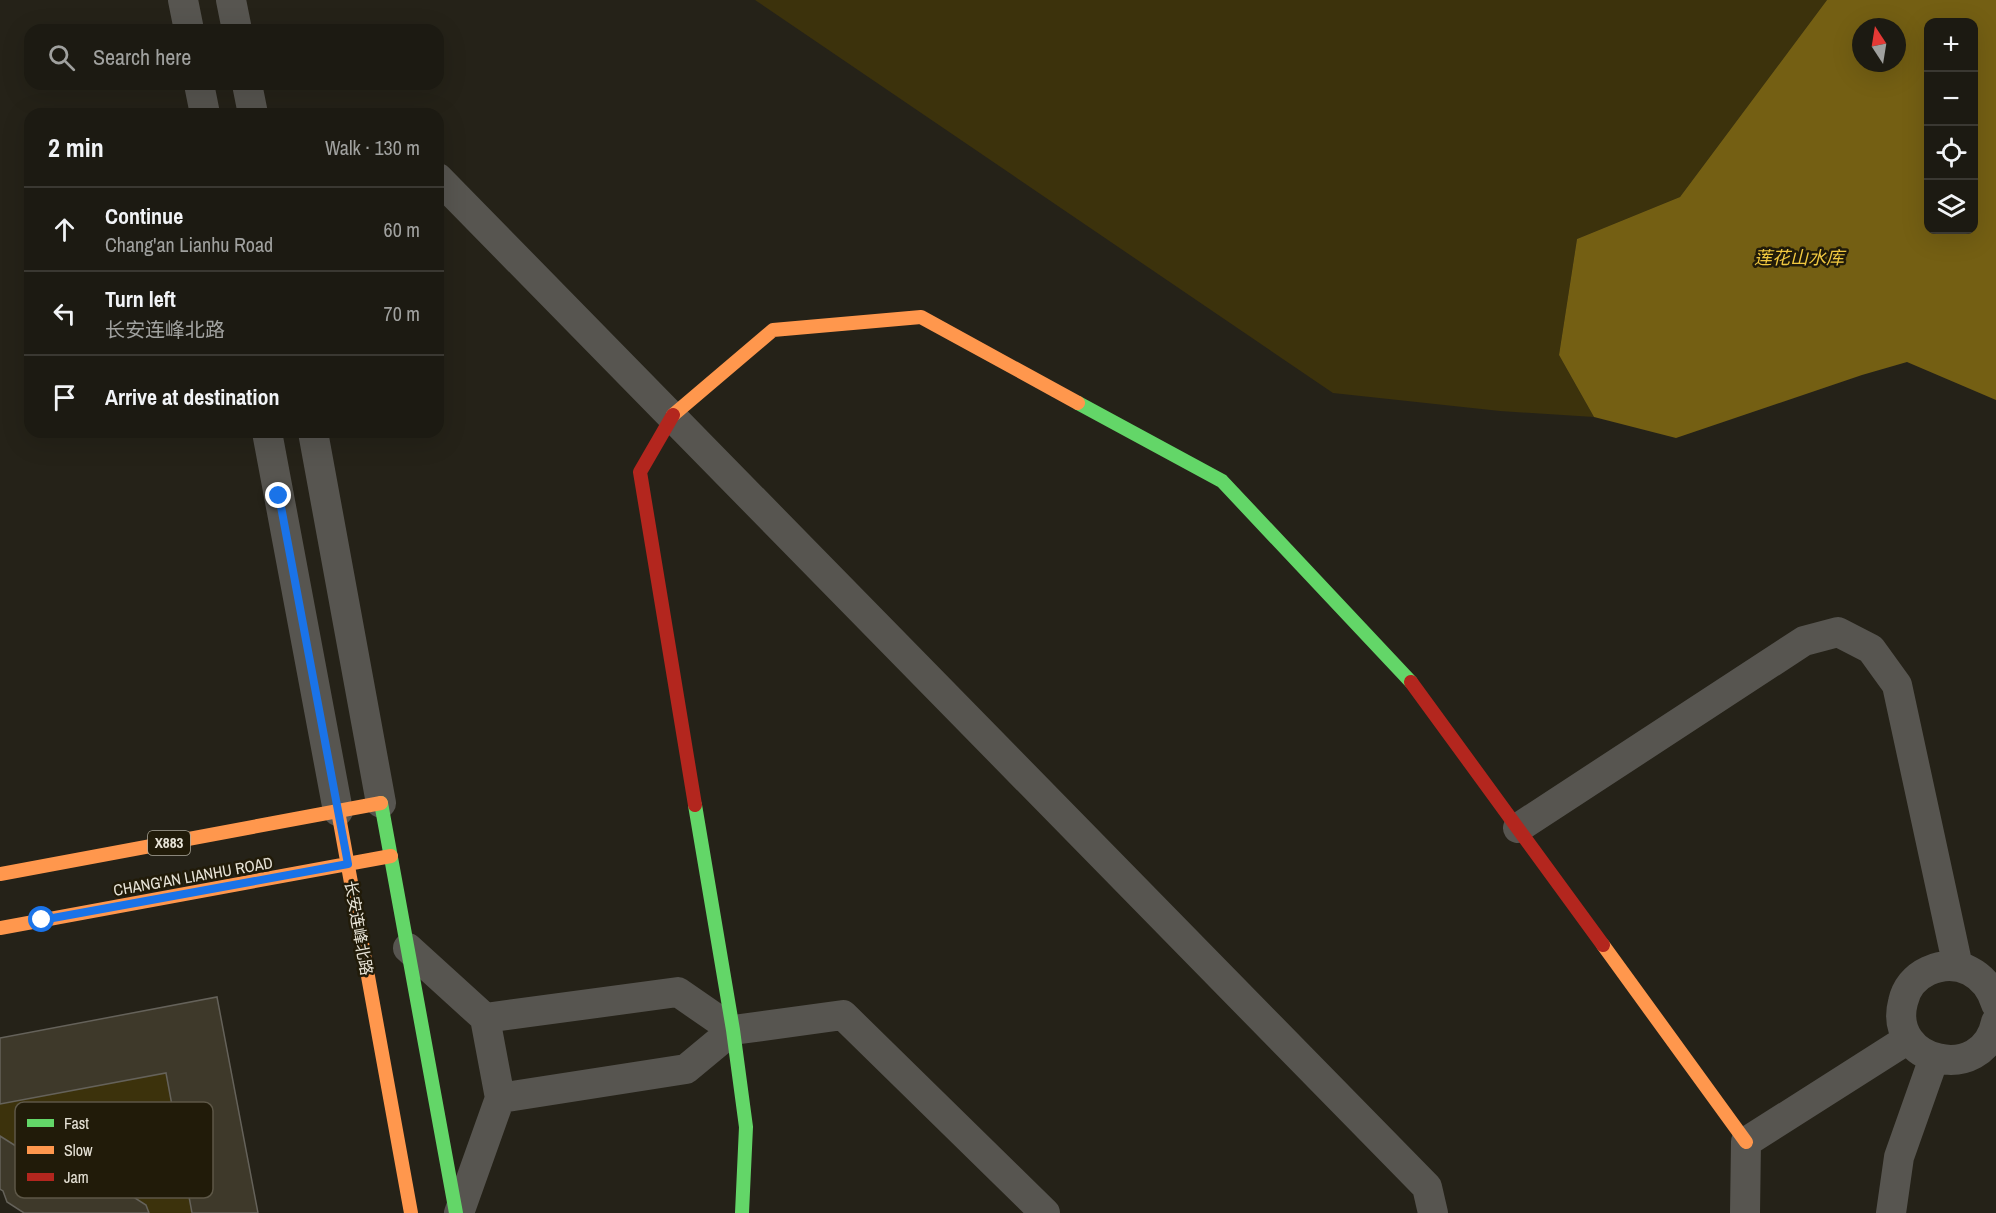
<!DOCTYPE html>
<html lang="en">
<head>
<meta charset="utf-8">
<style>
	:root { --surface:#1c1a12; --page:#25231b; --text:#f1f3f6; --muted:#a0a19f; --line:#3a3832 }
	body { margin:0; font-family:"Archivo Narrow","Noto Sans SC",sans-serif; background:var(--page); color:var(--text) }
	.controls { position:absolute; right:18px; top:18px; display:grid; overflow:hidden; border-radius:12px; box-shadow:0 6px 24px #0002 }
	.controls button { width:54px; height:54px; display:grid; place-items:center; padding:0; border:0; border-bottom:2px solid var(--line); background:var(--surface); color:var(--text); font:30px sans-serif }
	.compass { position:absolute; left:1852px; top:18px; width:54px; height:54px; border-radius:50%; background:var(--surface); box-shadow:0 6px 24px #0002; rotate:348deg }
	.stop { position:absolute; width:18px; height:18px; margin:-14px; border:4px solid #1a73e8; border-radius:50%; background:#fff }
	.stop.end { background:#1a73e8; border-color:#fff; box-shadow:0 2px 6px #0008 }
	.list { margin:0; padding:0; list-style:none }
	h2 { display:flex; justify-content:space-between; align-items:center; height:78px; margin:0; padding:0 24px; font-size:26px }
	h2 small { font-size:20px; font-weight:400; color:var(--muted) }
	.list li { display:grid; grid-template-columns:39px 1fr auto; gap:18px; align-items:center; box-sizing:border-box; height:84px; padding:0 24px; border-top:2px solid var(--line) }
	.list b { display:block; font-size:22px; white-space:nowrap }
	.list p { margin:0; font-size:20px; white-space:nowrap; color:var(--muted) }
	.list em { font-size:20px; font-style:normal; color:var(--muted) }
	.icon { flex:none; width:33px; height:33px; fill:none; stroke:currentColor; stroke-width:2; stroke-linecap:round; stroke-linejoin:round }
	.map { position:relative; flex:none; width:1996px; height:1213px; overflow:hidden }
	.search { position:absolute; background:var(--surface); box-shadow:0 6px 24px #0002; left:24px; top:24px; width:420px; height:66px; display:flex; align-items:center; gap:15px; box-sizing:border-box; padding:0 21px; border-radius:18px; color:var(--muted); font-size:22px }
	.panel { position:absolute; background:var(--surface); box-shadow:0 6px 24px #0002; left:24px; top:108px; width:420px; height:330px; border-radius:18px }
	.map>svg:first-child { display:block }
</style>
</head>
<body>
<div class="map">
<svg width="1996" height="1213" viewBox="0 0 1996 1213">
	<rect width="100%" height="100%" fill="#252218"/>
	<!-- green -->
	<path fill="#3c320c" d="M755 0H1827L1680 197 1577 239 1559 355 1594 417 1500 411 1333 393Z
		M166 1073 192 1213H149L146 1205 124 1191 138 1169 135 1157 144 1144 106 1120 68 1179 0 1136V1103Z"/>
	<!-- water -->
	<path fill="#745f13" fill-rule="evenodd" d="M1827 0H1996V400L1907 362 1862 375 1676 438 1594 417 1559 355 1577 239 1680 197ZM1928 22H1974V230H1928ZM1861 27H1897V63H1861Z"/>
	<!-- building -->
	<path fill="#3e392a" stroke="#65625a" stroke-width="1.5" d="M217 997 258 1213H192L166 1073 0 1104V1038Z
		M106 1119 144 1144 135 1157 138 1169 124 1191 146 1205 149 1213H24L7 1202 3 1191 0 1189V1136L68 1179Z"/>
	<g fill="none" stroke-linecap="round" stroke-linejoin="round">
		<!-- street -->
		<path stroke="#575550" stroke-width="30" d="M183 0 189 30
			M231 0 237 30
			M199 84 205 114
			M247 84 253 114
			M438 178 1427 1187 1433 1213
			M267 432 338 811
			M313 432 381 803
			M1518 828 1804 641 1838 632 1871 649 1897 685 1958 967
			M408 948 485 1018 678 992 733 1030
			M1996 1004C1987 974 1958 957 1928 971 1915 977 1906 988 1903 1002 1887 1063 1983 1085 1996 1022
			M485 1018 500 1098
			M459 1213 500 1098 686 1069 733 1030 843 1015 1045 1213
			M1745 1213 1746 1142 1908 1039
			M1891 1213 1899 1157 1934 1058"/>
		<!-- fast -->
		<path stroke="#63d668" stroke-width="14" d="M1078 403 1222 481 1411 682
			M381 803 456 1213
			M695 805 733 1030 746 1127 742 1213"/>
		<!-- slow -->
		<path stroke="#ff974d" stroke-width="14" d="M673 415 773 330 921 317 1078 403
			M338 811 411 1213
			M0 874 381 803
			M0 928 391 856
			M1603 945 1746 1142"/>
		<!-- jam -->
		<path stroke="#b3261e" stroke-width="14" d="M673 415 640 472 695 805
			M1411 682 1603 945"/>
	</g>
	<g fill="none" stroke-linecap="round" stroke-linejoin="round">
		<!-- route -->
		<path stroke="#1a73e8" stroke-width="8" d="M42 920 348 864 279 496"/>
	</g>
	<g text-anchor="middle" stroke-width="5" stroke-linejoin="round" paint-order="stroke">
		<!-- shield labels -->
		<rect fill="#211b09" stroke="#aca89a" stroke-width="1.5" x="148" y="831" width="42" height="24" rx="4.5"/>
		<g font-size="15" font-weight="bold" fill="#e8e4d8">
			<text x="169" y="848">X883</text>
		</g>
		<!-- street labels -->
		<g font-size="16" fill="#e8e4d8" stroke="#211b09">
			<text transform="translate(193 876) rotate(-10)" y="6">CHANG'AN LIANHU ROAD</text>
			<text transform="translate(359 928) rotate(80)" y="6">长安连峰北路</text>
		</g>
		<!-- water labels -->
		<g font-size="18" font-style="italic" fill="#f2c940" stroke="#211b09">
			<text x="1799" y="264">莲花山水库</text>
		</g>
	</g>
	<!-- legend -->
	<rect x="15" y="1102" width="198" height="96" rx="9" fill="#211b09" stroke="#5d5747" stroke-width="1.5"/>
	<rect x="27" y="1119" width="27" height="8" fill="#63d668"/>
	<rect x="27" y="1146" width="27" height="8" fill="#ff974d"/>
	<rect x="27" y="1173" width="27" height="8" fill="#b3261e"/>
	<g font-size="16" fill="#e8e4d8">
		<text x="64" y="1129">Fast</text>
		<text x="64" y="1156">Slow</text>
		<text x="64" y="1183">Jam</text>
	</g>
</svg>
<div class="controls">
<button>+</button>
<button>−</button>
<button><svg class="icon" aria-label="locate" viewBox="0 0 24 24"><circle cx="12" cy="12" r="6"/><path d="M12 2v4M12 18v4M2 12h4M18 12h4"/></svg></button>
<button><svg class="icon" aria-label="layers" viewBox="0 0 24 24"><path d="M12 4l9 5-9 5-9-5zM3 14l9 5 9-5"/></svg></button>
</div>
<svg class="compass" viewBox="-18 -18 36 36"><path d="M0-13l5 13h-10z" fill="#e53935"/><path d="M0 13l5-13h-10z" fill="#a0a19f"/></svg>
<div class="stop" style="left:42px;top:920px"></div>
<div class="stop end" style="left:279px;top:496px"></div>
<div class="search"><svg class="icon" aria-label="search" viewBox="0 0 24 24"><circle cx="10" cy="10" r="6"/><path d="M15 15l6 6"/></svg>Search here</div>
<section class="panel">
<h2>2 min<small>Walk · 130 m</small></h2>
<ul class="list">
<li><svg class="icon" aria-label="ahead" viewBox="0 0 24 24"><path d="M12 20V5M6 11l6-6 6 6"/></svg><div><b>Continue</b><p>Chang'an Lianhu Road</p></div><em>60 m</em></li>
<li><svg class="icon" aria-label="left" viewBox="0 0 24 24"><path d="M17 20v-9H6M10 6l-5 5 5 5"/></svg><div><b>Turn left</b><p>长安连峰北路</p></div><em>70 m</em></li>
<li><svg class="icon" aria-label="arrive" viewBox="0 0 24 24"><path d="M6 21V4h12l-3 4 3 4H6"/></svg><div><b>Arrive at destination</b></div></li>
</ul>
</section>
</div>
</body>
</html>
